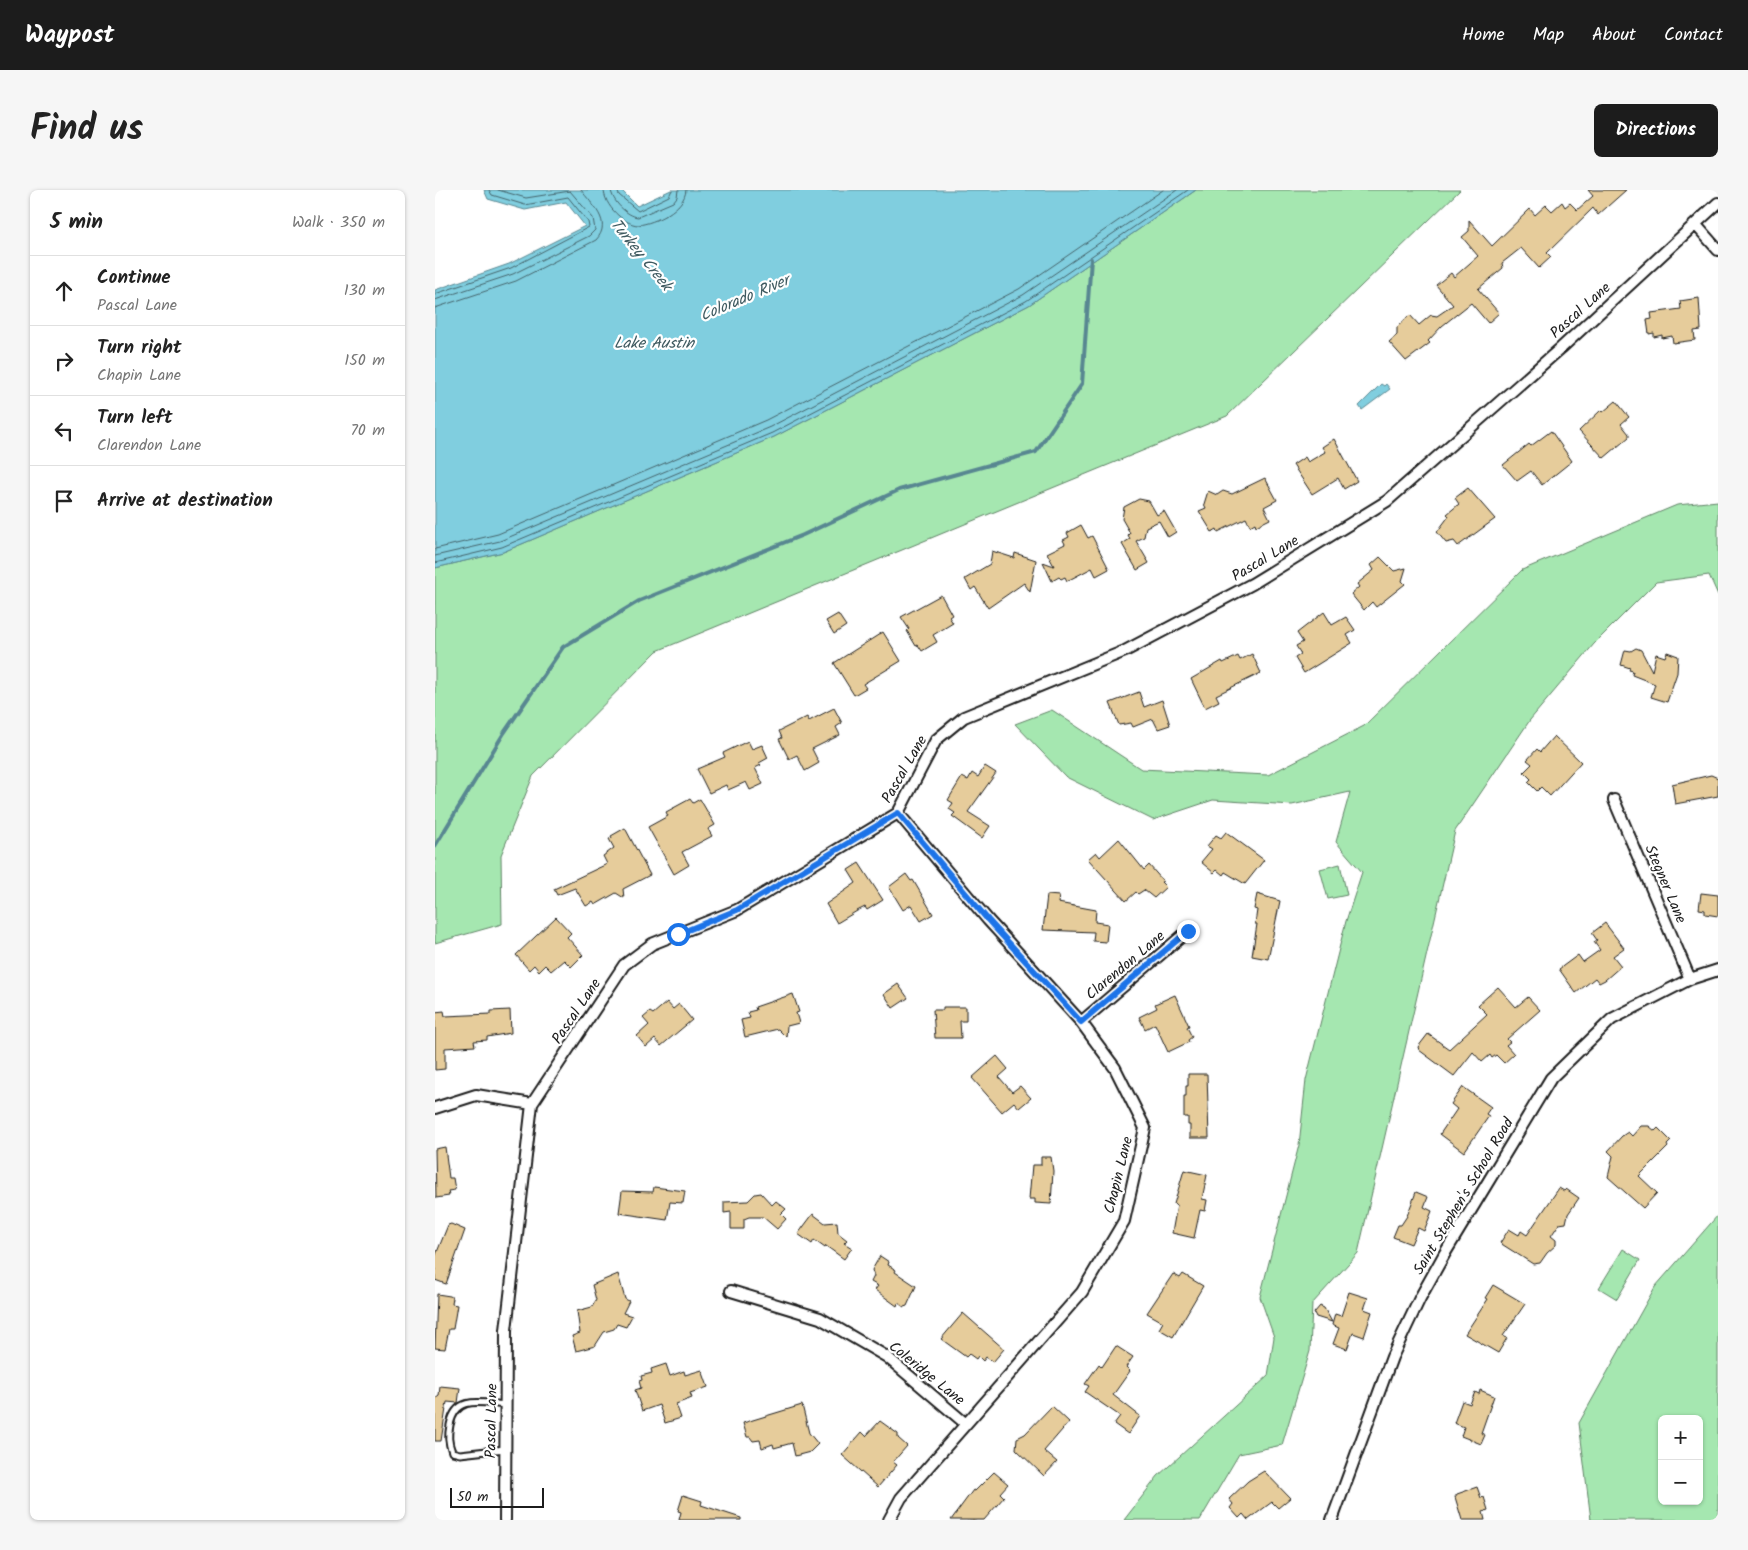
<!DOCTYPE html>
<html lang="en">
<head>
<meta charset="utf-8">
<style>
	:root { --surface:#fff; --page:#f6f6f6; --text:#222; --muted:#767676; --line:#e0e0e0; --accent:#1c1c1c }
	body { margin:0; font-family:Kalam,sans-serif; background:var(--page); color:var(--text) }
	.controls { position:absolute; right:15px; bottom:15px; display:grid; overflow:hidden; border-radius:8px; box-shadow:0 1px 4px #0004 }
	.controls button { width:45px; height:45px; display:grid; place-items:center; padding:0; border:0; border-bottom:1px solid var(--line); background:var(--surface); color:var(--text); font:25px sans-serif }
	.scale { position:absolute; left:15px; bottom:12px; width:94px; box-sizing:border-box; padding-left:5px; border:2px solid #1c1c1c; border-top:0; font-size:14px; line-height:18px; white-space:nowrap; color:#1c1c1c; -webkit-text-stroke:4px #fff; paint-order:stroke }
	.stop { position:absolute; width:15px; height:15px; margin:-11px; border:4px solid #1a73e8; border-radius:50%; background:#fff }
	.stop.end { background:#1a73e8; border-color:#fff; box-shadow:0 1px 5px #0008 }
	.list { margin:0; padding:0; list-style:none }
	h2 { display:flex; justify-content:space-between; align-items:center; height:65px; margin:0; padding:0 20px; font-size:21px }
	h2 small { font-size:16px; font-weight:400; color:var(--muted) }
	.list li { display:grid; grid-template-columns:32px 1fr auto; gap:15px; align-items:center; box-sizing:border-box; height:70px; padding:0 20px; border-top:1px solid var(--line) }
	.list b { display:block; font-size:19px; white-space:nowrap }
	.list p { margin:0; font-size:16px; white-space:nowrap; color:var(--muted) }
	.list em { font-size:16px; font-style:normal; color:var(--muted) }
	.icon { flex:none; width:28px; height:28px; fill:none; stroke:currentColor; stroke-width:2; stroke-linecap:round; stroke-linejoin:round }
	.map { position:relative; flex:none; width:1283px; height:1330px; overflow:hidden; border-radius:8px }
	header { display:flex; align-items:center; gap:30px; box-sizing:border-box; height:70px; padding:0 25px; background:var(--accent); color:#fff }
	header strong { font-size:24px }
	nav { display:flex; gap:28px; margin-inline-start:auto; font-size:18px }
	.intro { display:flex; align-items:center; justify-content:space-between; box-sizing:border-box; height:120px; padding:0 30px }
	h1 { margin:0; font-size:35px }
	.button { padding:12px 22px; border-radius:8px; background:var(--accent); color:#fff; font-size:18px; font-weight:700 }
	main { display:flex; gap:30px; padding:0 30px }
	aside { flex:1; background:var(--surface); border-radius:8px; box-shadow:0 1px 4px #0004 }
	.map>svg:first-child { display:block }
</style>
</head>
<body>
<header>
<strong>Waypost</strong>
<nav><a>Home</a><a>Map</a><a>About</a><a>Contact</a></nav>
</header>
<div class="intro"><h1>Find us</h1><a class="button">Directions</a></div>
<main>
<aside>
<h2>5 min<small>Walk · 350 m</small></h2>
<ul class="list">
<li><svg class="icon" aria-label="ahead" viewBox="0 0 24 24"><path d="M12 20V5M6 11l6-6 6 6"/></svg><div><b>Continue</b><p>Pascal Lane</p></div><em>130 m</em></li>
<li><svg class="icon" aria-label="right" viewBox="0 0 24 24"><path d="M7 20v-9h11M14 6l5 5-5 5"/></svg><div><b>Turn right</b><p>Chapin Lane</p></div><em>150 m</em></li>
<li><svg class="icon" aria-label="left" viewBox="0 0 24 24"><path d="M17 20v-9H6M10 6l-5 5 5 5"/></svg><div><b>Turn left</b><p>Clarendon Lane</p></div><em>70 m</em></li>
<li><svg class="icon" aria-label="arrive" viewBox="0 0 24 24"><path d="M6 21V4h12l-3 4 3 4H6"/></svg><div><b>Arrive at destination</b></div></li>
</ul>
</aside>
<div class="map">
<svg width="1283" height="1330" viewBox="0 0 1283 1330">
	<rect width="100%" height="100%" fill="#fff"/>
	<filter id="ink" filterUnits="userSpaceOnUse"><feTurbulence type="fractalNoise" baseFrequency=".02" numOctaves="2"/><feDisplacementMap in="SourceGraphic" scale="10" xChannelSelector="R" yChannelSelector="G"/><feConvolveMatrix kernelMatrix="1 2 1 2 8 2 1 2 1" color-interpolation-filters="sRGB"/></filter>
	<g filter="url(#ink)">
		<!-- green -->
		<path fill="#a5e7b0" stroke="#608266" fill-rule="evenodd" d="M761 0H1025L792 226 222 461 98 586 66 665 67 734 0 753V378L68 362 339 247 594 115Z
			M1283 311V405L1274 385 1221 392 1159 454 1095 530 1020 641 923 1063 877 1114 875 1161 847 1255 804 1264 765 1330H689L723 1286 833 1186 839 1147 825 1107 864 955 871 890 911 731 927 682 901 652 915 602 857 615 778 610 718 630 631 587 580 534 617 520 706 579 833 585 929 536 1087 380 1242 315Z
			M905 674 912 705 893 709 885 679Z
			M1283 1025V1330H1156L1144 1233 1220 1097ZM1227 1229H1264V1311H1227Z
			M1188 1059 1205 1070 1182 1109 1164 1098Z"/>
		<!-- water -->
		<path fill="#80cedf" stroke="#588791" d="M49 0H186L202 16 236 0H761L594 115 339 247 68 362 0 378V100L74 74 150 36 131 12 90 20 53 9Z
			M946 194 949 196 951 194 955 199 927 220 924 216Z"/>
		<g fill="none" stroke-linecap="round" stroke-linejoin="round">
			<!-- shore -->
			<path stroke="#44636a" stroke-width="1" d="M169 0C169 15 188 34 203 35 220 33 250 19 251 0
				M176 0C177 11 192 26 203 27L238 12 242 7 243 0
				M182 0 184 5 203 21 234 6 237 0
				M0 104 76 78 154 37 153 32 133 7 90 15 57 5 54 0
				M0 110 78 84 154 46 160 40 158 28 135 1 91 8 63 0
				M0 118 81 91 161 50C178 32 157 15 146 0
				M0 359 63 344 331 230 584 99 728 0
				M0 366 65 351 335 237 588 105 742 0
				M0 373 67 357 337 243 591 111 753 0"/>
			<!-- stream -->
			<path stroke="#588791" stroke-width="4" d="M0 656 69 543 128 457 204 411 368 345 464 300 601 262 647 194 656 69"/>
		</g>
		<!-- building -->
		<path fill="#e6cc9b" stroke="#1c1c1c" d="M1153 0H1191L1163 25 1158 18 1112 63 1116 67 1104 78 1086 58 1067 73 1068 78 1043 99 1064 123 1053 133 1036 113 1007 136 993 151 995 153 971 171 954 152 962 145V137L975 125 984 135 996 125 1002 126 1018 115 1001 95 1016 83 1019 87 1043 66 1027 47 1034 41V30L1057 56 1095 19 1100 25 1111 15 1117 21 1127 12 1130 17 1135 13 1142 20 1158 6Z
			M1264 108 1266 140 1259 141 1260 150 1238 153 1237 146 1227 148V145L1219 147V143L1214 144 1212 130 1217 129 1216 123 1246 119 1245 111Z
			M1181 211 1194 227 1186 234 1194 244V247L1169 268 1144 241 1166 220 1168 222Z
			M1116 241 1137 271 1107 295 1096 281 1082 291 1068 275 1094 254 1096 256Z
			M899 249 922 291 909 299 903 288 877 304 858 275 870 267 873 272 890 262 887 257Z
			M830 288 842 310 829 317 835 329 821 336 820 333 815 336 811 328 783 342 782 339 777 342 764 321 771 318 769 314 773 301 782 305 788 301 797 304Z
			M1033 298 1060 329 1023 356 1019 351 1011 353 1002 342 1014 326 1012 324 1024 314 1020 308Z
			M704 309 714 311 722 325 729 321 741 342 733 347 724 331 711 337 709 347 701 351 714 373 702 380 687 354 695 349 693 345 695 343 687 329 689 317Z
			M646 335 653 348 657 346 674 379 661 386 657 378 632 391 630 387 626 389 624 387 617 391 608 372 619 376 612 363 630 354 628 350 634 347 632 343Z
			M557 361 579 368 580 363 601 370 595 402 589 393 553 418 540 397 536 400 530 389 555 374Z
			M945 367 959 381 971 378 967 391 970 394 941 417 937 412 929 420 916 404 924 397 922 394 939 380 936 375Z
			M506 405 517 425 514 427 518 433 498 445 502 452 487 461 483 455 481 456 472 441 474 439 466 427Z
			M889 422 897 435 911 427 920 440 912 445 917 453 869 483 860 468 866 464 861 456 868 452 862 443Z
			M403 424 411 436 399 444 391 431Z
			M448 442 466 471 428 494 431 498 419 505 399 473Z
			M1201 458 1206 460 1217 481 1221 464 1230 467 1232 462 1243 466 1242 483 1232 512 1216 507 1220 494 1197 485 1198 481 1194 480 1195 478 1186 475 1190 460 1196 461Z
			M817 464 826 483 781 505 784 511 770 518 756 489 787 471 788 473 803 466 805 470Z
			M704 502 709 517 727 510 735 535 723 539 718 529 698 537 696 533 684 535 675 513Z
			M399 518 407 533 401 537 405 545 377 559 384 573 370 581 362 565 354 569 344 549 347 548 344 541 372 527 374 531Z
			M1119 546 1146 572 1115 606 1106 597 1102 601 1093 592 1096 589 1089 582 1097 574 1092 570 1102 559 1105 562Z
			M313 551 317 559 327 555 333 568 324 573 326 575 320 578 328 594 315 600 311 592 293 600 291 595 274 603 262 579 290 567 288 563Z
			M550 576 561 583 533 622 555 636 547 648 517 626 520 623 514 619 518 613 513 610 527 587 533 590 537 583 543 587Z
			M1276 585 1283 588V606L1240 614 1237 594Z
			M255 609 258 613 265 609 280 635 273 639 277 646 247 662 254 675 239 684 213 637 233 626 231 622Z
			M190 638 215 685 188 699 189 708 181 703 160 715 158 712 151 716 140 698 122 705 119 699 172 674 168 666 179 658 174 649 177 648 176 646Z
			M791 642 829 670 810 694 790 682 788 685 782 680 779 683 766 672 777 659 772 656 781 645 786 648Z
			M684 649 709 680 714 675 728 691 726 692 731 697 719 708 709 700 703 704 701 702 691 711 653 669 661 662 665 667Z
			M424 673 448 710 432 720 430 717 422 721 402 733 391 714 421 693 413 680Z
			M471 684 476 691 478 690 498 724 486 731 476 715 468 720 454 697Z
			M1266 703 1283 705V726L1270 724V720L1264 719Z
			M822 704 845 711 833 769 817 766 822 734H820L822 720 819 719Z
			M612 705 624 706 623 713 661 720 660 732 673 734 671 752 658 751 659 742 608 740Z
			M121 727 136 743 132 747 148 765 136 777 129 770 116 781 110 775 104 781 99 775 94 780 81 765Z
			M1170 733 1189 758 1178 766 1186 776 1170 790 1164 793 1160 788 1141 803 1124 779 1143 765 1148 772 1165 760 1159 752 1162 750 1157 743Z
			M463 794 473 808 458 818 449 804Z
			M1063 797 1081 817 1093 807 1105 820 1072 849 1075 852 1071 855 1079 864 1069 873 1061 865 1057 868 1055 865 1047 872 1038 862 1019 886 984 860 983 857 993 844 1014 859 1052 824 1043 815Z
			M358 804 364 822 361 823 364 833 352 836 351 847 343 839 310 847 306 830 315 828 313 822 321 820 320 817Z
			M740 805 754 836 752 837 757 847 753 850 754 852 733 862 720 834 710 839 704 827 722 818 720 814Z
			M232 812 238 819 244 814 257 830 226 856 220 849 211 857 202 846 214 835 208 828 215 822 218 824Z
			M508 817H531V831H525L526 848H500L498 820H508Z
			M75 820 76 843 52 847V850L39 851 40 856 10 858V879L0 880V822L9 821 10 826 56 824V821Z
			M562 866 573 879 564 887 577 902 585 896 596 908 584 918 579 912 567 922 537 888Z
			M753 884H772L774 948H755V935H753V927H749V906H751V896H753Z
			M1028 897 1056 917 1051 924 1054 926 1029 962 1005 944 1022 919 1016 914Z
			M1206 936H1214L1220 941 1223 938 1236 951 1232 955 1233 957 1204 986 1222 1003 1208 1018 1173 987 1178 966 1173 961 1187 946 1193 942 1197 946Z
			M10 957 14 988H18L20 1000 13 1001 14 1006 1 1008 0 959Z
			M606 967H616L618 981 616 1014 600 1013V1009H594L597 975H606Z
			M749 980 772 985 767 1009 772 1010 770 1021 765 1020 759 1048 737 1043 742 1015 739 1014Z
			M219 997 250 1001 248 1013 235 1012 232 1030 184 1023 187 1001 218 1002Z
			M1124 998 1129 1001 1131 999 1144 1008 1133 1024 1131 1033 1124 1034 1116 1046 1121 1050V1055L1112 1063 1105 1073 1098 1074 1065 1053 1074 1039 1084 1045 1086 1041 1092 1045Z
			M981 1002 993 1007 989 1017 997 1021 989 1041 983 1038 976 1054 958 1047 963 1035H966L972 1026Z
			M326 1003 337 1015 341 1011 351 1019 346 1024 351 1029 342 1039 328 1027H314L309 1029V1039H296V1022L289 1023V1012L313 1011 320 1004Z
			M378 1024 390 1033 402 1032 403 1043 412 1050 409 1053 417 1058 409 1069 391 1056 390 1058 379 1050 377 1054 363 1044Z
			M16 1034 30 1040 11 1094 0 1090V1067L13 1035Z
			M445 1066 454 1072 453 1075 461 1080 460 1082 481 1096 472 1116 469 1117 463 1113 462 1116 440 1100 443 1096 436 1092 439 1086 437 1080Z
			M183 1084 190 1109 194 1111 188 1123 197 1126 191 1137 182 1134 179 1139 169 1142 160 1156 141 1161 137 1146 145 1143 142 1121 157 1117 161 1110 157 1095Z
			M738 1084 745 1088 748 1084 768 1096 738 1147 724 1139 728 1132 712 1123Z
			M1058 1095 1090 1114 1068 1146 1072 1148 1063 1163 1030 1144 1053 1109 1050 1108Z
			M914 1102 933 1108 929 1119 937 1122 929 1147 918 1143 912 1159 898 1154 904 1138 897 1135 900 1124 906 1126Z
			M2 1104 15 1106 18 1108 17 1114 22 1115 18 1139H14L10 1159 0 1158Z
			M885 1116 889 1118 897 1132 881 1127 879 1123Z
			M528 1123 569 1159 558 1172 551 1167 548 1171 543 1166 541 1169 534 1164 531 1167 506 1149Z
			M681 1156 698 1167 691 1177 695 1181 678 1205 705 1226 693 1244 679 1234 685 1226 650 1202 654 1196 650 1194 664 1174 667 1177Z
			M231 1174 235 1186 249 1181 250 1185 267 1180 273 1197 255 1203 257 1208 241 1214 246 1228 230 1233 224 1215 207 1221 200 1200 206 1198 204 1191 207 1190 206 1186 217 1183 216 1179Z
			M5 1196 25 1198 23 1213 12 1212 6 1251H0V1209L4 1206Z
			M1045 1200 1059 1206 1046 1243 1050 1245 1046 1254 1026 1246 1029 1237 1019 1233 1027 1211 1035 1214 1040 1202 1044 1204Z
			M367 1215 374 1243 383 1254 375 1262 360 1266 357 1253 339 1258 338 1254 327 1258 325 1250 318 1251 315 1247H312L308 1233Z
			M617 1216 634 1232 609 1261 622 1272 609 1286 581 1259 582 1248 590 1244Z
			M445 1231 463 1244V1248L472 1256 458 1272 462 1275 443 1297 407 1265 427 1242 431 1246Z
			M829 1281 855 1308 843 1318 837 1312 813 1330 808 1324 804 1328 795 1318 798 1314 794 1309 813 1291Z
			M559 1282 573 1294 565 1303 569 1307 549 1330H516L538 1300 540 1301Z
			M1042 1297 1046 1308 1049 1307 1053 1320 1048 1322 1050 1330H1027L1020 1307 1022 1304Z
			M248 1305 267 1311 266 1315 306 1328V1330H244L246 1322 243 1321Z"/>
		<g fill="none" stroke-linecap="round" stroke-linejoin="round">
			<defs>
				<path id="lane" d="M70 1259 25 1264 17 1262C13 1252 13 1245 15 1235 21 1204 47 1213 71 1215"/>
				<path id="street" d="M1261 35 1283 60
					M1179 610 1255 789
					M646 832 753 741
					M0 918 41 905 97 914
					M296 1101 385 1128 452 1167 531 1234
					M70 1330 71 1140 97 914 189 775 217 754 302 720 463 623 501 550 529 527 690 461 817 394 952 311 1126 158 1283 13
					M454 1330 466 1308 647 1102 689 1031 710 938 680 878 646 832 553 730 463 623
					M897 1330 957 1167 985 1108 1010 1063 1116 888 1177 829 1255 789 1283 780"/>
			</defs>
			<!-- lane casing -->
			<use href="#lane" stroke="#1c1c1c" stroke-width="9"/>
			<!-- street casing -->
			<use href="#street" stroke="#1c1c1c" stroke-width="14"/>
			<!-- lane -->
			<use href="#lane" stroke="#fff" stroke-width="5"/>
			<!-- street -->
			<use href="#street" stroke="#fff" stroke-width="10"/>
		</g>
	</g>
	<g fill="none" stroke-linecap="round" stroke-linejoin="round" filter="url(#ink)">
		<!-- route -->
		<path stroke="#1a73e8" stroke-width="6" d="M243 744 302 720 463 623 553 730 646 832 753 741"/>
	</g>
	<g text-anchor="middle" stroke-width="4.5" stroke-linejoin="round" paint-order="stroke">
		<!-- street labels -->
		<g font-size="15" fill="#1c1c1c" stroke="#fff">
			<text transform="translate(1145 120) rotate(-42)" y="5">Pascal Lane</text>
			<text transform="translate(830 368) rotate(-31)" y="5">Pascal Lane</text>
			<text transform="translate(469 579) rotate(-60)" y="5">Pascal Lane</text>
			<text transform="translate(1231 694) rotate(67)" y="5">Stegner Lane</text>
			<text transform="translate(690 775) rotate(-40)" y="5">Clarendon Lane</text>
			<text transform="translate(141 821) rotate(-56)" y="5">Pascal Lane</text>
			<text transform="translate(683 985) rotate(-76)" y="5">Chapin Lane</text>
			<text transform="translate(1028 1006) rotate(-59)" y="5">Saint Stephen's School Road</text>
			<text transform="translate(492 1183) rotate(39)" y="5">Coleridge Lane</text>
			<text transform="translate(56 1231) rotate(-89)" y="5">Pascal Lane</text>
		</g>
		<!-- water labels -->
		<g font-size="16" font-style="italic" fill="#3f5a60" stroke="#fff">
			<text transform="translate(207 64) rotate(51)" y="6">Turkey Creek</text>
			<text transform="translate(309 107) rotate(-23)" y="6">Colorado River</text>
			<text x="219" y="158">Lake Austin</text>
		</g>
	</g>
</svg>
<div class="controls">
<button>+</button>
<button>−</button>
</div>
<div class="scale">50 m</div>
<div class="stop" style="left:243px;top:744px"></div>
<div class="stop end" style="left:753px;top:741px"></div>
</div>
</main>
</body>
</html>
